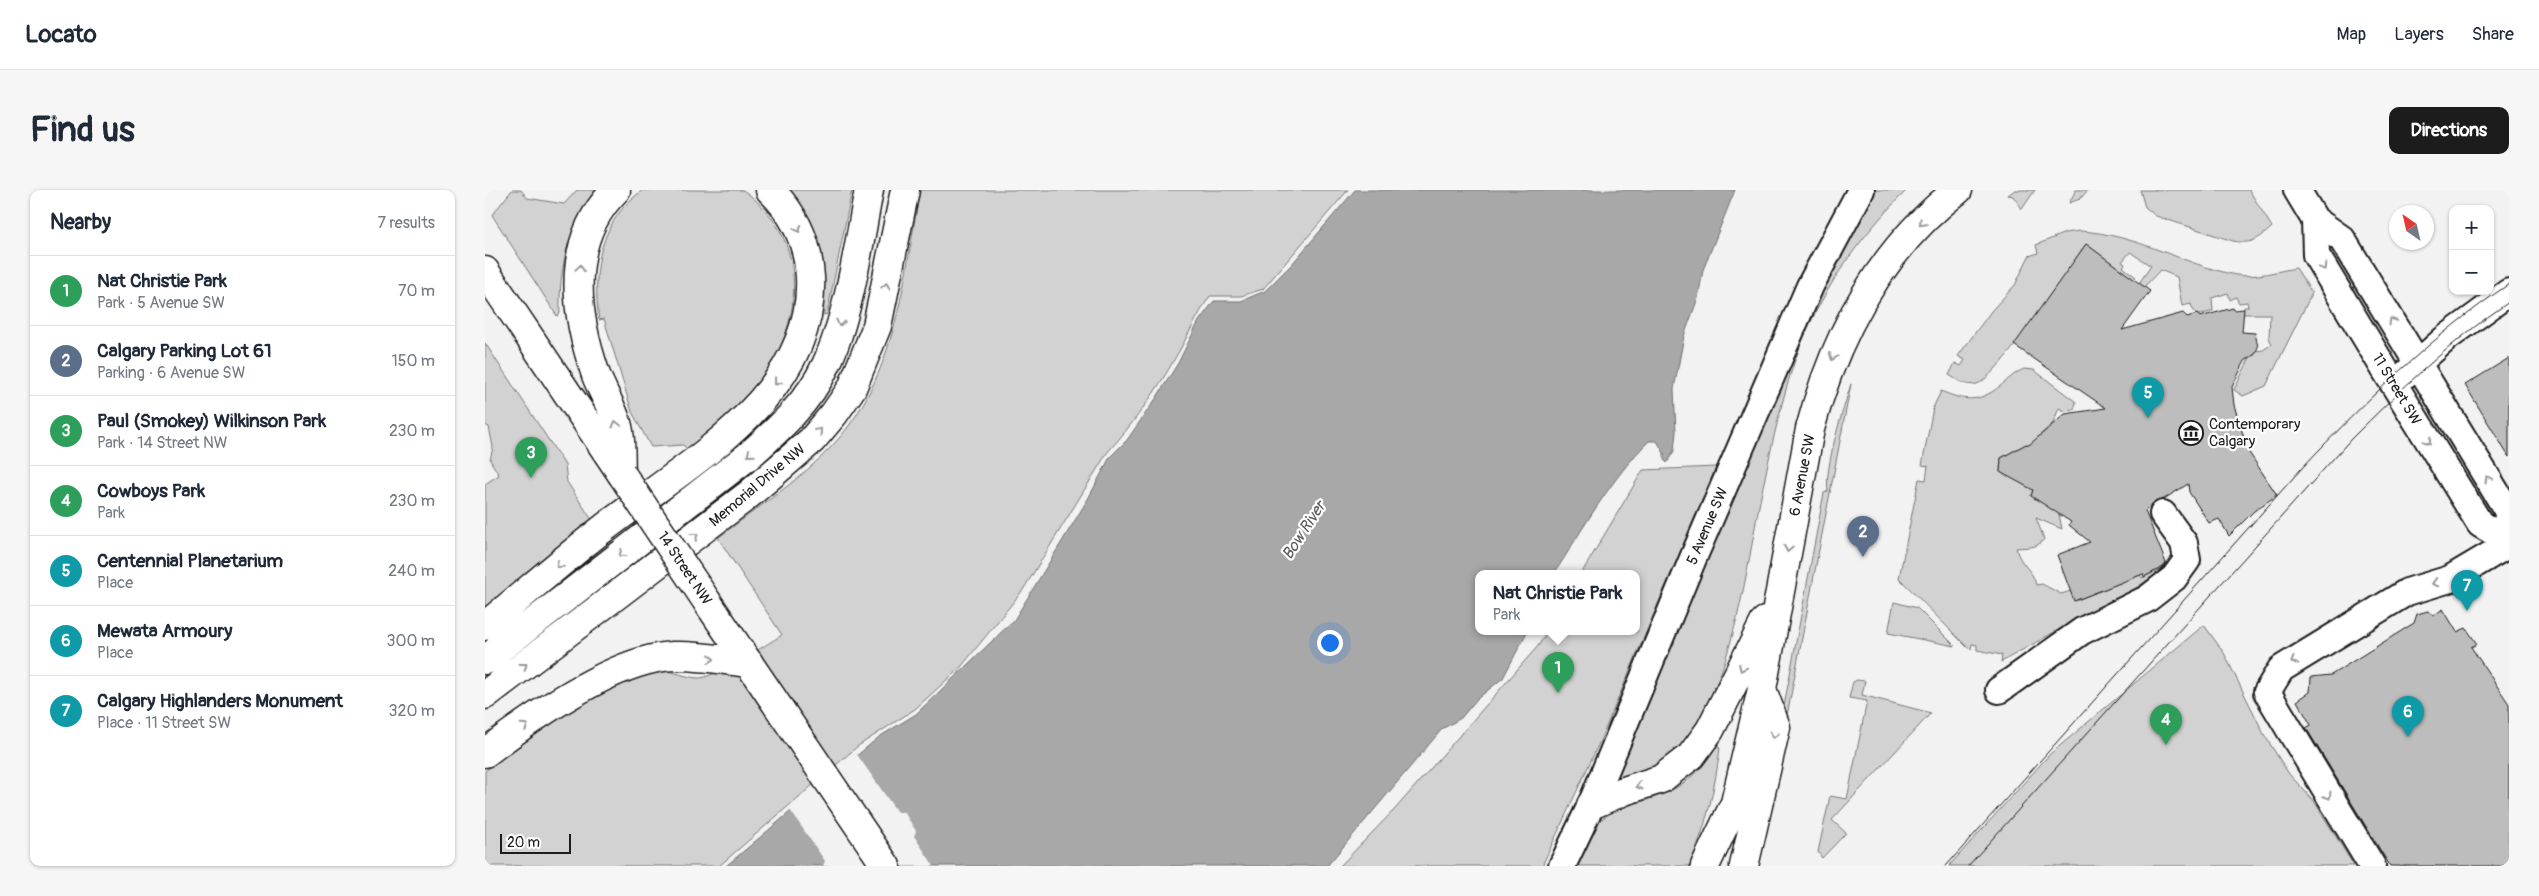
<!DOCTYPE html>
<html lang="en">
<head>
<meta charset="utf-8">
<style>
	:root { --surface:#fff; --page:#f6f6f7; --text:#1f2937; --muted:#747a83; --line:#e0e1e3; --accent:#1c1c1c }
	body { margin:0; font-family:Pangolin,sans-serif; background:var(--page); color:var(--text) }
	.controls { position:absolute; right:15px; top:15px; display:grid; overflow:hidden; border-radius:10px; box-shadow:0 1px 4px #0004 }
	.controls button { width:45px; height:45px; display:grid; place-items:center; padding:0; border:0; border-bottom:1px solid var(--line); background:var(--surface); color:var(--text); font:25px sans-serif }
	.compass { position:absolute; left:1904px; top:15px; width:45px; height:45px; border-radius:50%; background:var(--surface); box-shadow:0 1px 4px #0004; rotate:326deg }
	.scale { position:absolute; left:15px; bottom:12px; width:71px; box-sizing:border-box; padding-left:5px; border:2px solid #1c1c1c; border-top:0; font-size:14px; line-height:18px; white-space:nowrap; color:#1c1c1c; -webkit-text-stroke:4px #fff; paint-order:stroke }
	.you { position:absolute; left:844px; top:452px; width:18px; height:18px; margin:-12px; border:4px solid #fff; border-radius:50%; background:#1a73e8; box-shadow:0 0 0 8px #1a73e833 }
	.badge { display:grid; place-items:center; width:32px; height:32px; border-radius:50%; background:var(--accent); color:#fff; font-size:16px; font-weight:700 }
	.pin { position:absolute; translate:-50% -41px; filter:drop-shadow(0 1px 2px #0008) }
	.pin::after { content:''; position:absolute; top:26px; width:18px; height:15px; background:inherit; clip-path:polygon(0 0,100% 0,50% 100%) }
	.popup { position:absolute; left:990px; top:380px; width:165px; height:65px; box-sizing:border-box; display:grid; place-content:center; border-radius:10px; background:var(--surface); filter:drop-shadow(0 1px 4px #0005); font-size:16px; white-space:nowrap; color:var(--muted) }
	.popup b { font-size:19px; color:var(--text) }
	.popup::after { content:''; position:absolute; left:50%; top:100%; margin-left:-10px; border:10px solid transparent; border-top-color:var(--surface) }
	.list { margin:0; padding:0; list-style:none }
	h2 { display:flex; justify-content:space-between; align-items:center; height:65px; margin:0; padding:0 20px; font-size:21px }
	h2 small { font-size:16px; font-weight:400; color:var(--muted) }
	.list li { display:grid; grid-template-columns:32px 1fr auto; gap:15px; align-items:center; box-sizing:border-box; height:70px; padding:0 20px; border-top:1px solid var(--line) }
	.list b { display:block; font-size:19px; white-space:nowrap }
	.list p { margin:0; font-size:16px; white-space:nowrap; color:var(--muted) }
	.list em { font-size:16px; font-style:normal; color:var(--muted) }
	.map { position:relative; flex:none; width:2024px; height:676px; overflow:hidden; border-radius:10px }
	header { display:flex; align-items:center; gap:30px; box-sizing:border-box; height:70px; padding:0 25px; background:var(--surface); border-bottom:1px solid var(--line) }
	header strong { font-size:24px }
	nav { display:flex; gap:28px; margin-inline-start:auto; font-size:18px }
	.intro { display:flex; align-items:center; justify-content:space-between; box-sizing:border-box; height:120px; padding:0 30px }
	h1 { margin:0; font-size:35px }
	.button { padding:12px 22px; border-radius:10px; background:var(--accent); color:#fff; font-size:18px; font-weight:700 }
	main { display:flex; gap:30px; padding:0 30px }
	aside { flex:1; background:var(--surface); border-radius:10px; box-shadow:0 1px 4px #0004 }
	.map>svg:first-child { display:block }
</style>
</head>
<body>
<header>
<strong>Locato</strong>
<nav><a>Map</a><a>Layers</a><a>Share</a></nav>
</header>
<div class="intro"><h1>Find us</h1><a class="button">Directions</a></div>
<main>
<aside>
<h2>Nearby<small>7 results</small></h2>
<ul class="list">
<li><span class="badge" style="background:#2e9e5b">1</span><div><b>Nat Christie Park</b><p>Park · 5 Avenue SW</p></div><em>70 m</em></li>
<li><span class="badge" style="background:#5c6f8a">2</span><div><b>Calgary Parking Lot 61</b><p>Parking · 6 Avenue SW</p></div><em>150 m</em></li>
<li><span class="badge" style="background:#2e9e5b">3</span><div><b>Paul (Smokey) Wilkinson Park</b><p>Park · 14 Street NW</p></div><em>230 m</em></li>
<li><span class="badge" style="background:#2e9e5b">4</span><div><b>Cowboys Park</b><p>Park</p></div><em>230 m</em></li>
<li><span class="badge" style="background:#0f9aa8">5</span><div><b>Centennial Planetarium</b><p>Place</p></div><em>240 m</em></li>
<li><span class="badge" style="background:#0f9aa8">6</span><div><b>Mewata Armoury</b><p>Place</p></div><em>300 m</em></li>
<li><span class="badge" style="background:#0f9aa8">7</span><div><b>Calgary Highlanders Monument</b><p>Place · 11 Street SW</p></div><em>320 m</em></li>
</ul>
</aside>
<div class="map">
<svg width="2024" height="676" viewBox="0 0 2024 676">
	<rect width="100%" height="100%" fill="#f2f2f2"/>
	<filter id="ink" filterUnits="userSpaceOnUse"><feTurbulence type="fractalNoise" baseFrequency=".02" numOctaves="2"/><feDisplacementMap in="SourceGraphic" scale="10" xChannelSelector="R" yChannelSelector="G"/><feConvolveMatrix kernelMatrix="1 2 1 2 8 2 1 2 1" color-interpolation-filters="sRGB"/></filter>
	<g filter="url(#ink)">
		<!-- green -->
		<path fill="#d2d2d2" stroke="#777" d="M27 0H36L42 8 79 14 92 0H111C83 36 74 78 75 123L72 126 7 25Z
			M158 0H258C327 49 320 137 270 198 250 222 227 240 202 259L198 255 166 257 147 222 119 129 114 130C107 80 114 31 158 0Z
			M303 0H367L342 124 339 125 336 60Z
			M435 0H863L778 99 756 106H725C711 127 702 148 689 170 671 202 647 235 622 263L538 400 476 477 430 519 373 556 234 676H0V581C46 548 113 496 167 481 181 477 198 487 212 488 227 490 282 454 297 445L233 348C271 318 315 291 348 255 412 186 419 88 435 0Z
			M1385 0H1422C1373 48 1332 106 1309 173 1294 219 1284 268 1274 316 1260 387 1239 564 1153 583 1146 585 1139 587 1131 587L1289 200Z
			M1530 0H1550L1537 19 1528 6 1523 5Z
			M1591 0H1603L1595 9 1584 13Z
			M1655 0H1764L1787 37C1774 49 1766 55 1748 51L1671 26 1660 17Z
			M1595 41C1651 44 1697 74 1751 85 1771 88 1792 81 1811 78L1827 103 1781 196 1758 206 1749 200 1765 167 1769 166 1771 161 1778 160 1787 154 1784 148 1785 124H1758L1759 117H1763L1762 112 1754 113 1751 107 1745 110 1743 103 1727 108 1728 121 1714 125 1708 120 1706 114 1697 116 1692 87 1675 80 1659 97 1654 93 1666 76 1645 62 1637 72 1640 74 1638 77 1651 87 1649 90 1601 54C1582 80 1514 187 1492 194 1482 197 1472 190 1464 185L1470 173 1476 176 1480 170 1473 166 1507 120 1530 95 1544 66 1553 63 1551 55 1580 43Z
			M0 153 80 275 82 292 107 330 0 418V294L14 285 5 270 8 257 4 237 0 235Z
			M1539 179 1549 180 1591 212 1589 220 1579 221 1574 218 1568 233 1552 248 1551 257 1541 254 1516 268 1515 282 1550 292 1546 306 1559 307 1574 324 1577 339 1551 328 1559 349C1552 359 1542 357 1531 358 1535 376 1548 379 1551 395L1557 394 1576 404 1586 401 1590 411 1655 385 1657 388 1679 378 1651 398 1614 417 1516 472 1517 465 1492 460V455L1487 454 1486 459 1483 458 1414 388 1434 289 1441 290 1443 276 1437 275 1448 218 1456 201C1479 211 1493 213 1514 197 1523 190 1529 183 1539 179Z
			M1366 194 1273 676H1269L1339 303 1343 301C1339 278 1358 220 1366 194Z
			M1231 277 1115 551 1057 676H855L911 618 1053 456 1062 442H1152V384H1096L1158 280Z
			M1409 412 1432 418 1470 456 1403 443Z
			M1719 435 1739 463 1780 546 1804 584 1829 611 1869 676H1464L1565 564Z
			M1372 490 1380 491 1377 505 1446 523 1347 630 1361 643 1337 668 1333 662 1345 606 1362 609 1382 511 1364 508 1368 492Z
			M1231 557 1235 558C1230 599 1221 638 1204 676H1088L1109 635C1129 617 1152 614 1176 605 1200 596 1218 578 1231 557Z"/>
		<!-- water -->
		<path fill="#a8a8a8" stroke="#707070" d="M870 0H1250L1218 80 1213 108 1199 146 1189 199 1191 242 1189 261 1182 273 1179 270V263L1172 251H1164C1127 287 1097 340 1069 384H994V442H1042L1018 488 992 509 976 528 957 539 842 676H241L394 547 431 524 529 430 603 309 625 267 642 250 672 207 693 173 714 131 729 111H756L780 101 807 74Z"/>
		<!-- pier -->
		<path fill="#f2f2f2" d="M371 563 412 622H419L431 641 429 646 449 676H338L340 671 305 620Z"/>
		<!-- building -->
		<path fill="#bdbdbd" stroke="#1c1c1c" d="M1601 54 1665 101 1637 140 1698 123 1702 127 1712 124 1715 127 1748 118 1749 120 1759 119 1757 142 1770 143 1773 157 1770 164 1760 171 1747 197 1749 215 1763 261 1792 305 1769 321 1744 346 1734 329 1724 333 1704 302 1703 294 1679 309 1670 312 1660 321 1681 373 1678 377 1659 387 1658 384 1589 411 1572 365 1605 352 1584 335 1586 332 1546 306 1548 300 1515 282 1516 268 1541 254 1544 255 1580 224 1621 218 1529 155Z
			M2024 168V267L1980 195Z
			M1958 419 1972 442 1981 438 1992 454 1986 457 2024 514V676H1905L1821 538 1826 535 1812 511 1825 502 1826 487 1846 485 1929 433 1932 424 1943 421 1949 425Z"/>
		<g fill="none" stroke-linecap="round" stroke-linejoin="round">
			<defs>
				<path id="minor" d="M1812 0 1830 30 1857 49 2022 320 2024 332
					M1830 30 1831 65 1905 188 1995 334 2024 351
					M1921 184 1960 149 2024 102
					M1514 500 1597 441 1662 409 1689 388 1702 370 1699 353 1678 324
					M1077 676 1106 615 1209 366 1325 96 1376 0
					M1887 676 1782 502 1796 479 1922 402 1965 389 2024 354"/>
				<path id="major" d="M131 0C80 50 89 122 111 185 117 201 127 217 132 233 137 248 135 267 136 283
					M0 81 136 283
					M223 413 401 676
					M0 436C40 403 79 369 119 338 201 274 331 206 325 87 323 53 309 23 285 0
					M0 470 262 267C292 241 324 212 341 175 364 126 374 53 384 0
					M0 505 262 306 327 250 349 224 367 198 392 136 420 0
					M0 563C46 528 129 469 188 466 213 465 239 470 264 473
					M1106 615 1139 601 1176 589 1206 566 1225 540 1280 431
					M1220 676 1250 613 1277 499 1325 239C1350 145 1395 60 1473 0
					M1259 676 1291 537 1277 499"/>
			</defs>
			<!-- minor casing -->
			<use href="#minor" stroke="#1c1c1c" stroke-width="30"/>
			<!-- major casing -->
			<use href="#major" stroke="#1c1c1c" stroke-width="31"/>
			<!-- minor -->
			<use href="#minor" stroke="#fff" stroke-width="26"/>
			<!-- major -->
			<use href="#major" stroke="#fff" stroke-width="28"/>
			<!-- tram -->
			<path stroke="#1c1c1c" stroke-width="1" d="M1461 676 1817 278C1882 209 1945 148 2024 94
				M1483 676 1866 249C1915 200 1966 151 2024 112"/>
			<defs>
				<path id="major-bridge" d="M136 283 223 413"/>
			</defs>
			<!-- major-bridge casing -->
			<use href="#major-bridge" stroke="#1c1c1c" stroke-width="31" stroke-linecap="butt"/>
			<!-- major-bridge -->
			<use href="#major-bridge" stroke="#fff" stroke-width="28"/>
		</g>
		<!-- one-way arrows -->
		<defs><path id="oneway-chevron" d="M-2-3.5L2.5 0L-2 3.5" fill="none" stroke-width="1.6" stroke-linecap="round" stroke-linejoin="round" transform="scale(1.25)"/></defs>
		<g stroke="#999">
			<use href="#oneway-chevron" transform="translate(1437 33) rotate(134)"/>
			<use href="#oneway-chevron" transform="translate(313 39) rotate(67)"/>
			<use href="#oneway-chevron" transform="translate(1838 77) rotate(59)"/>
			<use href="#oneway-chevron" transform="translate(95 78) rotate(-82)"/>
			<use href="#oneway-chevron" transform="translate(401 96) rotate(-78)"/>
			<use href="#oneway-chevron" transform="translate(1907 131) rotate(-121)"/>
			<use href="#oneway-chevron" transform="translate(355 133) rotate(104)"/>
			<use href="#oneway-chevron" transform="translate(1348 167) rotate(111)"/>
			<use href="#oneway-chevron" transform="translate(292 192) rotate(128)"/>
			<use href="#oneway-chevron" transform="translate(131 234) rotate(-105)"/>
			<use href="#oneway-chevron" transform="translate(334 241) rotate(-49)"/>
			<use href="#oneway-chevron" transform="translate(1943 251) rotate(58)"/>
			<use href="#oneway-chevron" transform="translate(265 264) rotate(140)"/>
			<use href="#oneway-chevron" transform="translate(2003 289) rotate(-121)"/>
			<use href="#oneway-chevron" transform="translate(210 346) rotate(-37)"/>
			<use href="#oneway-chevron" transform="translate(1303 359) rotate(101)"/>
			<use href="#oneway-chevron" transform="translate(137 364) rotate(142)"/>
			<use href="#oneway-chevron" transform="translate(74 375) rotate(140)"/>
			<use href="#oneway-chevron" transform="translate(1950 393) rotate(164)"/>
			<use href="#oneway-chevron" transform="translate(226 469) rotate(6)"/>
			<use href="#oneway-chevron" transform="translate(1809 471) rotate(148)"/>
			<use href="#oneway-chevron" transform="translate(39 476) rotate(-37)"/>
			<use href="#oneway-chevron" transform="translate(1257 478) rotate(117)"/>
			<use href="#oneway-chevron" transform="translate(40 536) rotate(-33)"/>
			<use href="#oneway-chevron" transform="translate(1289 545) rotate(103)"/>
			<use href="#oneway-chevron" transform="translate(1154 596) rotate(163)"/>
			<use href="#oneway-chevron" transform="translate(1843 606) rotate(59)"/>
		</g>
	</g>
	<!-- icons -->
	<defs>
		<symbol id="museum-ring" viewBox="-11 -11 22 22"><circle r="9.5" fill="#fff" stroke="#1c1c1c" stroke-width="1.5"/><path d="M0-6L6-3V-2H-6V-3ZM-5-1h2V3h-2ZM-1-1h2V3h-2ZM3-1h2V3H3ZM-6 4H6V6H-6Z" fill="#1c1c1c"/></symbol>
	</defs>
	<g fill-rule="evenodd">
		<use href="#museum-ring" x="1692" y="229" width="28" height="28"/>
	</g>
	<g text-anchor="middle" stroke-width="4.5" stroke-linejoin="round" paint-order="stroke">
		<!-- street labels -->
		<g font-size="15" fill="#1c1c1c" stroke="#fff">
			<text transform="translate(1912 199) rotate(59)" y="5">11 Street SW</text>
			<text transform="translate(1317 285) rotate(-79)" y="5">6 Avenue SW</text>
			<text transform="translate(272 295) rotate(-40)" y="5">Memorial Drive NW</text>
			<text transform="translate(1222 336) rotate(-67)" y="5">5 Avenue SW</text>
			<text transform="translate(200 378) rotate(56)" y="5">14 Street NW</text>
		</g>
		<!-- poi labels -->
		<g font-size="15" fill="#1c1c1c" stroke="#fff" text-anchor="start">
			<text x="1724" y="239">Contemporary<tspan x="1724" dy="17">Calgary</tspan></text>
		</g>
		<!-- water labels -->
		<g font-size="16" font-style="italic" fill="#5b5b5b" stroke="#fff">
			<text transform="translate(818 340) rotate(-57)" y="6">Bow River</text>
		</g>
	</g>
</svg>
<div class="controls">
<button>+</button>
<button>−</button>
</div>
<svg class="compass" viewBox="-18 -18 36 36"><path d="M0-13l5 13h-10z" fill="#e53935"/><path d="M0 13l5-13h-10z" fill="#747a83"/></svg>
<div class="scale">20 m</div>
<div class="you"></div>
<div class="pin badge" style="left:1073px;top:503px;background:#2e9e5b">1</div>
<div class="popup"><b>Nat Christie Park</b>Park</div>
<div class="pin badge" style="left:1378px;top:367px;background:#5c6f8a">2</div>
<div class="pin badge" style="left:46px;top:288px;background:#2e9e5b">3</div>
<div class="pin badge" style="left:1681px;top:555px;background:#2e9e5b">4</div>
<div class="pin badge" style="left:1663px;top:228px;background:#0f9aa8">5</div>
<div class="pin badge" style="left:1923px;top:547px;background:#0f9aa8">6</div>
<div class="pin badge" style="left:1982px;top:421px;background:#0f9aa8">7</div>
</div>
</main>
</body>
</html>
